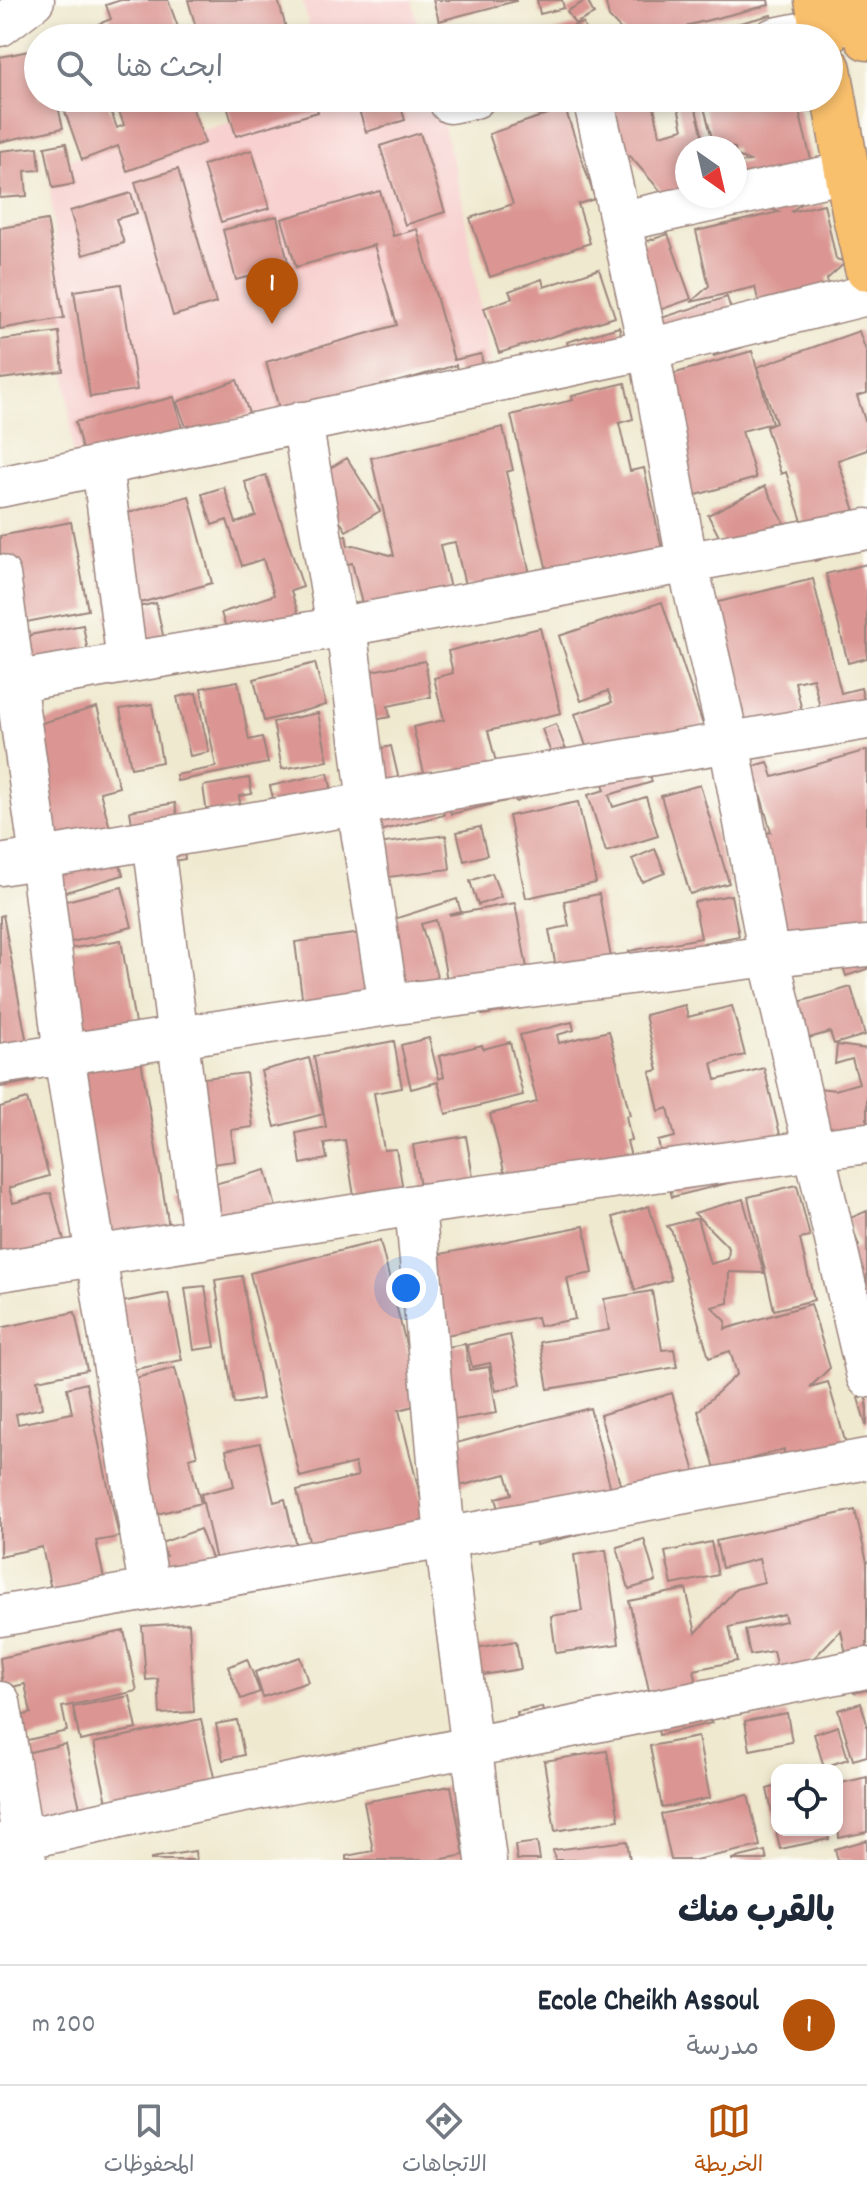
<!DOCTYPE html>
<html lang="ar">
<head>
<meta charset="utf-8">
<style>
	:root { --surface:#fff; --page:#f2f2f3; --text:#1f2937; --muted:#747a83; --line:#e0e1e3; --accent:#b45309 }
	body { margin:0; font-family:Dekko,"Playpen Sans Arabic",sans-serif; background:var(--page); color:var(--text); direction:rtl }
	.controls { position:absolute; right:24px; bottom:24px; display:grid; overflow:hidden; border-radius:16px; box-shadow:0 4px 12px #0003 }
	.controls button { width:72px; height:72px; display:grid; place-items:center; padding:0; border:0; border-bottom:2px solid var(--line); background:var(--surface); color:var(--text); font:40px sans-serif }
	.compass { position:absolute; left:675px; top:136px; width:72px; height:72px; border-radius:50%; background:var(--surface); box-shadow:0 4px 12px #0003; rotate:146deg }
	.you { position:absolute; left:406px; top:1288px; width:28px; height:28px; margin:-20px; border:6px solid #fff; border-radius:50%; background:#1a73e8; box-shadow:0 0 0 12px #1a73e833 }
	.badge { display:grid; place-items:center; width:52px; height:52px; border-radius:50%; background:var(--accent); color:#fff; font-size:26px; font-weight:700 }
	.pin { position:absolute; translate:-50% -66px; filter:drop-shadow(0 2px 4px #0008) }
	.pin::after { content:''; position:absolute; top:42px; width:28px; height:24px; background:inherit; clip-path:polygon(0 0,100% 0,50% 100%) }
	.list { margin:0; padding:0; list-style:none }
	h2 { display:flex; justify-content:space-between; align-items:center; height:104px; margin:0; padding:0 32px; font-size:34px }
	h2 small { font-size:26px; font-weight:400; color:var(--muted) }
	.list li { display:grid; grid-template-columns:52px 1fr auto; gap:24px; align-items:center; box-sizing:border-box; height:120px; padding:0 32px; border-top:2px solid var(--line) }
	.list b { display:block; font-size:30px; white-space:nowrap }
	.list p { margin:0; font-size:26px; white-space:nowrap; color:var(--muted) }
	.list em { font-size:26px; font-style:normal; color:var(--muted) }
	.icon { flex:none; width:44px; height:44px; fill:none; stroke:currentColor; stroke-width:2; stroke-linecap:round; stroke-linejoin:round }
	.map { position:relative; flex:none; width:867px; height:1860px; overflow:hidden; direction:ltr }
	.search { position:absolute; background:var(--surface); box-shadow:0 4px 12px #0003; left:24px; right:24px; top:24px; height:88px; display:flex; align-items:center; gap:20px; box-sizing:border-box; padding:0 28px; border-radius:44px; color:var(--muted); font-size:30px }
	.sheet { height:224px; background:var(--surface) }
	nav { display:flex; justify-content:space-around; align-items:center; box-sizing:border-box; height:112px; border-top:2px solid var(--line); background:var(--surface); font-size:22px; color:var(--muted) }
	nav a { display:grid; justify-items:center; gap:4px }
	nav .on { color:var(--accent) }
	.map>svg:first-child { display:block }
</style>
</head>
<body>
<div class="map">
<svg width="867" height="1860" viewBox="0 0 867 1860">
	<rect width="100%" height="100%" fill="#fdfcf7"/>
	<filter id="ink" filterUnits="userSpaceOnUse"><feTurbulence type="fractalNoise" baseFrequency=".0125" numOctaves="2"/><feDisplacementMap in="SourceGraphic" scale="16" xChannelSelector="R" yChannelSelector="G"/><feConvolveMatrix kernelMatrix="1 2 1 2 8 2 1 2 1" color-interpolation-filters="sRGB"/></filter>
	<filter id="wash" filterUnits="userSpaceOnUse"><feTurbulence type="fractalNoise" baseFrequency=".006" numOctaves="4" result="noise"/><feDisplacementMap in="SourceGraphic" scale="32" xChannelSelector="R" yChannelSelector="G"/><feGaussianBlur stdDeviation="1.8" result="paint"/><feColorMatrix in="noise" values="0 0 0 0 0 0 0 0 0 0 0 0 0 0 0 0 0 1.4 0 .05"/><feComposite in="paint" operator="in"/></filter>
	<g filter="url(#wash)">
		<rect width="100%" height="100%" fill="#efe9cf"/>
		<!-- built -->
		<path fill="#f7d0cf" d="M302 0H412L421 38H312Z
			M327 98H437L462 200 490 363 73 455 48 164 327 101Z"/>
		<g id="blocks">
			<!-- building -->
			<path fill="#db9693" d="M121 0H168L182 38H95L91 27 111 19 106 5Z
				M188 0H278L289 38H199Z
				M433 0H516V1L439 21Z
				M537 0H562L564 8 540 14Z
				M587 0 594 14 575 24 567 11Z
				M610 0H768L769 5 689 25 687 27 698 38H629L609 17 606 4Z
				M771 15 777 38H711L709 31Z
				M583 23 588 38H535V37Z
				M486 31 488 38H464V37Z
				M38 49V98H56L63 128 0 142V57Z
				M86 98H106L117 128 124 125 114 98H161L163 103 177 98H189L205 143 127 171 118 146 82 160 63 106Z
				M251 98H314L318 112 236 136 227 106Z
				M355 98H398L405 120 366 132Z
				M636 98H652L660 135 683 129 676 98H702L694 101 704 142 702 148H687V184L677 210 630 156 613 159 601 106Z
				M714 98H796L818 189 791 212 824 204 836 259 846 262 827 279 836 319 766 335 755 287 691 302 709 286 696 231 779 212 735 195V164L750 161 735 155V148L714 146 704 107Z
				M565 108 595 199 578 204 590 243 490 277 470 218 513 204 489 134Z
				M420 133 445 212 405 225 380 146Z
				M66 143 74 184 53 188 45 147Z
				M38 147 40 170 25 171 27 196 0 198V151Z
				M252 150 270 208 221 222 203 165Z
				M178 169 216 303 173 316 135 182Z
				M380 191 393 236 417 229 454 360 481 354 486 383 460 388 456 365 340 399 280 412 266 362 397 325 374 245 296 267 282 219Z
				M131 193 137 213 116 219 124 243 83 255 70 211Z
				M277 216 289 266 236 280 223 230Z
				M47 220 64 318 0 329V228Z
				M668 234 691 299 645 315 622 250Z
				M599 269 615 317 499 353 484 308 512 298 509 291 542 279 544 287Z
				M121 284 137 390 90 397 74 291Z
				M727 297 743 347 714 356 703 319 695 345 655 320Z
				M619 327 628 358 576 372 567 342Z
				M859 331 867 354V393L857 396 867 427V450L838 460 866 544 815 561 786 472 781 474 766 427 776 423 757 367Z
				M59 332 63 371 0 379V340Z
				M752 351 772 423 742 431 756 478 682 499 648 381Z
				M237 380 249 413 189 435 177 402Z
				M625 383 633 419 619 423 630 471 644 468 669 580 555 606 511 415 573 400 572 396Z
				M174 397 183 432 84 457 75 422Z
				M503 427 513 470 506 472 535 595 465 585 455 542 440 545 456 615 370 637 352 563 343 565 327 540 346 535 348 546 354 545 394 556 371 458Z
				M347 458 380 511 346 531 339 519 327 526 302 485Z
				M266 475 303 587 291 591 306 637 237 660 221 613 274 595 263 559 242 566 227 520 212 525 202 494 224 487 236 523 256 516 245 482Z
				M765 486 787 528 730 558 708 515Z
				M189 496 212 583 111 611 88 524Z
				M71 522 88 610 11 625 0 567V536Z
				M867 564V658L848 663 826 574Z
				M813 579 841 693 861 688 867 714 826 733 813 678 795 682 810 744 728 731 698 607Z
				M662 602 713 755 590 758 575 714 612 702 608 691 581 701 559 636Z
				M156 603 166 649 115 678 106 614Z
				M83 625 92 675 28 686 19 637Z
				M540 628 561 713 488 731 506 801 451 814 442 780 459 775 457 767 433 773 444 815 366 834 352 801 342 758 391 746 399 780 424 773 413 727 444 720 434 678 453 673 448 651Z
				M425 661 431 697 388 706 390 717 343 726 334 678Z
				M315 663 326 705 264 721 254 679Z
				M238 681 249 740 262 737 268 763 177 781 176 775 216 767 201 688Z
				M196 693 209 752 190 756 177 697Z
				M152 704 162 762 131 768 120 709Z
				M97 707 119 787 100 792 123 875 52 896 7 733Z
				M318 713 328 761 282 769 273 722Z
				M556 724 577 779 516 802 505 771 551 753 542 729Z
				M643 750 652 782 609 795 613 807 646 797 658 836 606 852 588 795 605 790 597 764Z
				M867 750V969L846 976 841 960 792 975 752 838 771 832 758 786 730 794 724 775 768 762 773 777Z
				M328 773 339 823 262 801 273 798 270 786Z
				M249 778 252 794 239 796 241 808 207 814 203 786Z
				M700 785 729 883 690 894 661 796Z
				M578 802 596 883 526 898 509 816Z
				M175 803 185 859 139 867 130 811Z
				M480 827 487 855 464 861 457 832Z
				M446 835 450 869 374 879 370 845Z
				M655 849 665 873 642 882 632 859Z
				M492 873 501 897 478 905 470 881Z
				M122 887 132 927 48 948 38 908Z
				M599 894 616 984 561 995 549 930 569 926 564 901Z
				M731 895 739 936 703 943 708 974 635 987 629 951 701 938 694 902Z
				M457 899 461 912 449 915 515 903 534 1006 482 1015 474 975 447 980 436 920 421 924 446 1005 410 1016 372 926Z
				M3 915 34 1081 0 1087V916Z
				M362 933 370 1003 304 1012 295 942Z
				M121 940 174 1257 93 1272 51 952Z
				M851 987 865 1035 834 1044 830 1032 802 1040 792 1004Z
				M685 1005 688 1017 732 1006 745 1055 712 1063 716 1080 764 1068 788 1168 672 1197 658 1141 675 1137 668 1108 659 1111 650 1072 658 1070 645 1015Z
				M572 1022 574 1030 557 1035 559 1043 609 1031 630 1115 626 1116 631 1140 627 1141 636 1177 513 1207 490 1114 537 1102 520 1035Z
				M429 1038 439 1079 444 1077 439 1056 482 1045 483 1049 510 1042 523 1095 446 1114 438 1082 411 1089 401 1045Z
				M394 1041 402 1088 374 1093 384 1150 396 1149 408 1219 359 1227 345 1140 324 1143 327 1159 301 1164 296 1133 326 1127 314 1056Z
				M837 1045 867 1049V1159L827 1171 802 1086 835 1090 859 1083 852 1059 835 1064Z
				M309 1058 323 1114 275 1127 261 1071Z
				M246 1073 253 1127 231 1130 235 1161 182 1168 171 1082Z
				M27 1099 49 1176 9 1188 13 1203 51 1193 66 1247 0 1266V1107Z
				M466 1136 478 1206 425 1216 413 1145Z
				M266 1170 283 1234 194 1255 178 1194Z
				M797 1185 810 1237 800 1239 814 1300 774 1310 748 1197Z
				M743 1199 764 1273 729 1272 728 1303 712 1307 726 1321 725 1329 811 1304 830 1368 810 1387 828 1382 854 1472 784 1456V1449L741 1462 750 1495 725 1502 698 1411 737 1374 730 1351 709 1358 672 1232 667 1226 697 1218 710 1264 728 1259 729 1248 694 1213Z
				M649 1206 671 1280 635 1290 613 1217Z
				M867 1211V1333L823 1260 859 1246 848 1219Z
				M584 1226 593 1273 567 1278 575 1319 539 1326 537 1317 431 1338 415 1259Z
				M380 1241 421 1404 399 1410 432 1544 316 1570 297 1491 358 1476 355 1463 300 1477 250 1273Z
				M242 1276 262 1399 234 1404 215 1280Z
				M205 1286 215 1347 194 1350 185 1288Z
				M652 1291 662 1350 674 1349 677 1367 548 1389 540 1342 609 1330 604 1299Z
				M168 1293 182 1360 121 1372 107 1305Z
				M75 1312 87 1370 37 1380 42 1408 16 1414 18 1424 72 1413 67 1388 86 1383 119 1537 96 1541 106 1588 53 1599 42 1547 0 1556V1328Z
				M510 1335 521 1384 496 1391 490 1363 472 1367 467 1345Z
				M465 1344 469 1370 489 1367 497 1413 441 1422 429 1350Z
				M175 1368 197 1456 189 1458 201 1503 141 1518 108 1385Z
				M672 1393 699 1486 627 1507 600 1415Z
				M867 1395V1424L866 1425 858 1398Z
				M590 1408 620 1524 536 1545 530 1521 504 1528 496 1498 512 1494 506 1474 452 1488 441 1447Z
				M260 1443 274 1502 285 1499 301 1568 222 1587 201 1494 234 1486 226 1450Z
				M855 1510 867 1562V1690L854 1693 841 1630 782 1691 773 1651 750 1655 745 1630 786 1621 784 1614 729 1627 737 1661 694 1670 704 1716 712 1723 659 1735 629 1601 686 1589 696 1633 736 1589 764 1582 759 1559 722 1568 716 1541Z
				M200 1529 215 1569 155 1590 146 1564 166 1556 161 1543Z
				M644 1539 656 1581 629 1589 617 1547Z
				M711 1542 718 1575 672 1585 665 1552Z
				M606 1550 619 1644 556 1653 551 1616 582 1611 574 1555Z
				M189 1623 194 1712 160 1714 158 1679 146 1680 142 1626Z
				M124 1631 137 1691 62 1707 67 1731 23 1741 18 1717 31 1713 25 1684 3 1689 0 1658Z
				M516 1641 521 1669 469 1677 464 1650Z
				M300 1657 308 1682 263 1697 255 1672Z
				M247 1659 260 1692 241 1699 228 1667Z
				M130 1696 137 1729 80 1741 73 1707Z
				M861 1703 867 1724V1756L853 1760 838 1710Z
				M542 1707 545 1721 521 1735 517 1712Z
				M787 1713 792 1742 750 1750 745 1721Z
				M201 1719 216 1786 110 1816 94 1743Z
				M237 1720 244 1755 223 1760 216 1724Z
				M838 1726 848 1759 824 1767 814 1734Z
				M698 1737 710 1798 662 1808 650 1746Z
				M65 1744 82 1816 29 1829 12 1756Z
				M607 1751 619 1820 555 1831 544 1761Z
				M867 1777V1832L839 1838 837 1784Z
				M451 1786 464 1855 438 1860H346V1856L373 1851 364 1802Z
				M777 1786V1830H827L829 1839 780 1849 767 1789Z
				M748 1795 760 1846 695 1860H671L661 1814Z
				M867 1840V1860H838L835 1849Z
				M627 1841 630 1860H555L553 1850Z
				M537 1842 540 1860H517L515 1845Z
				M195 1851 196 1860H151V1858Z
				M765 1851 767 1860H732V1859Z"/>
		</g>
	</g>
	<g filter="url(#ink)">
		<use href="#blocks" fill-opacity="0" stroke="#9c847d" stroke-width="2"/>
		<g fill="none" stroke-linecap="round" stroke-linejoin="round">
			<defs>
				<path id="minor" d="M0 26 34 0
					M774 38 855 22
					M593 98 649 349 687 561 729 742 769 956 867 1377
					M450 103 475 98
					M622 221 847 172
					M302 422 337 627
					M102 465 127 662
					M0 487 649 349 867 295
					M0 575 40 858 64 1055 149 1588
					M346 626 368 803
					M0 684 346 626 867 529
					M357 805 389 1005
					M153 839 203 1239
					M0 865 867 719
					M0 1064 389 1005 769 956 867 946
					M415 1205 445 1538 486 1860
					M0 1271 415 1205 867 1143
					M0 1616 445 1538 867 1459
					M0 1702 26 1860
					M0 1844 199 1801 867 1668"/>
				<path id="major" d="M817 0 824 38
					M859 0 867 38
					M829 69 855 216 867 268"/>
			</defs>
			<!-- minor casing -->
			<use href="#minor" stroke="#9c847d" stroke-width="43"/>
			<!-- major casing -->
			<use href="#major" stroke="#9c847d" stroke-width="47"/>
			<!-- minor -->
			<use href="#minor" stroke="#fff" stroke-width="40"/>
			<!-- major -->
			<use href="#major" stroke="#f8bf6c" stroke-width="44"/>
		</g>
	</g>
</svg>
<div class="controls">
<button><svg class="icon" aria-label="locate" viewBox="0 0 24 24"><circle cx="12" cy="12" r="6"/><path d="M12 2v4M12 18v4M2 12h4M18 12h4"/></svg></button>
</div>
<svg class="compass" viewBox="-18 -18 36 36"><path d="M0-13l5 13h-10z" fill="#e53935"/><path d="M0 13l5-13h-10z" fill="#747a83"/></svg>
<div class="you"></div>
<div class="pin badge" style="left:272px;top:324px">1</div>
<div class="search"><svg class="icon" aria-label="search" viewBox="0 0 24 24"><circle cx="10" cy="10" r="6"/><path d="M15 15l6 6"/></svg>ابحث هنا</div>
</div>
<section class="sheet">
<h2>بالقرب منك<small></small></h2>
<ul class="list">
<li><span class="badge">1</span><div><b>Ecole Cheikh Assoul</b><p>مدرسة</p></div><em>200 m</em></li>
</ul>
</section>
<nav>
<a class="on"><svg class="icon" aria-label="map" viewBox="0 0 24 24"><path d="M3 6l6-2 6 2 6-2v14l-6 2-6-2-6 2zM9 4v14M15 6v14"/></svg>الخريطة</a>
<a><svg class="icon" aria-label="directions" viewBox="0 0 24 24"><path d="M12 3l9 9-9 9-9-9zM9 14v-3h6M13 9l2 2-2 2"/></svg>الاتجاهات</a>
<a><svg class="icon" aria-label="saved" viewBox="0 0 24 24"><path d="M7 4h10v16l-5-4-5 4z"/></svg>المحفوظات</a>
</nav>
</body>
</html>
